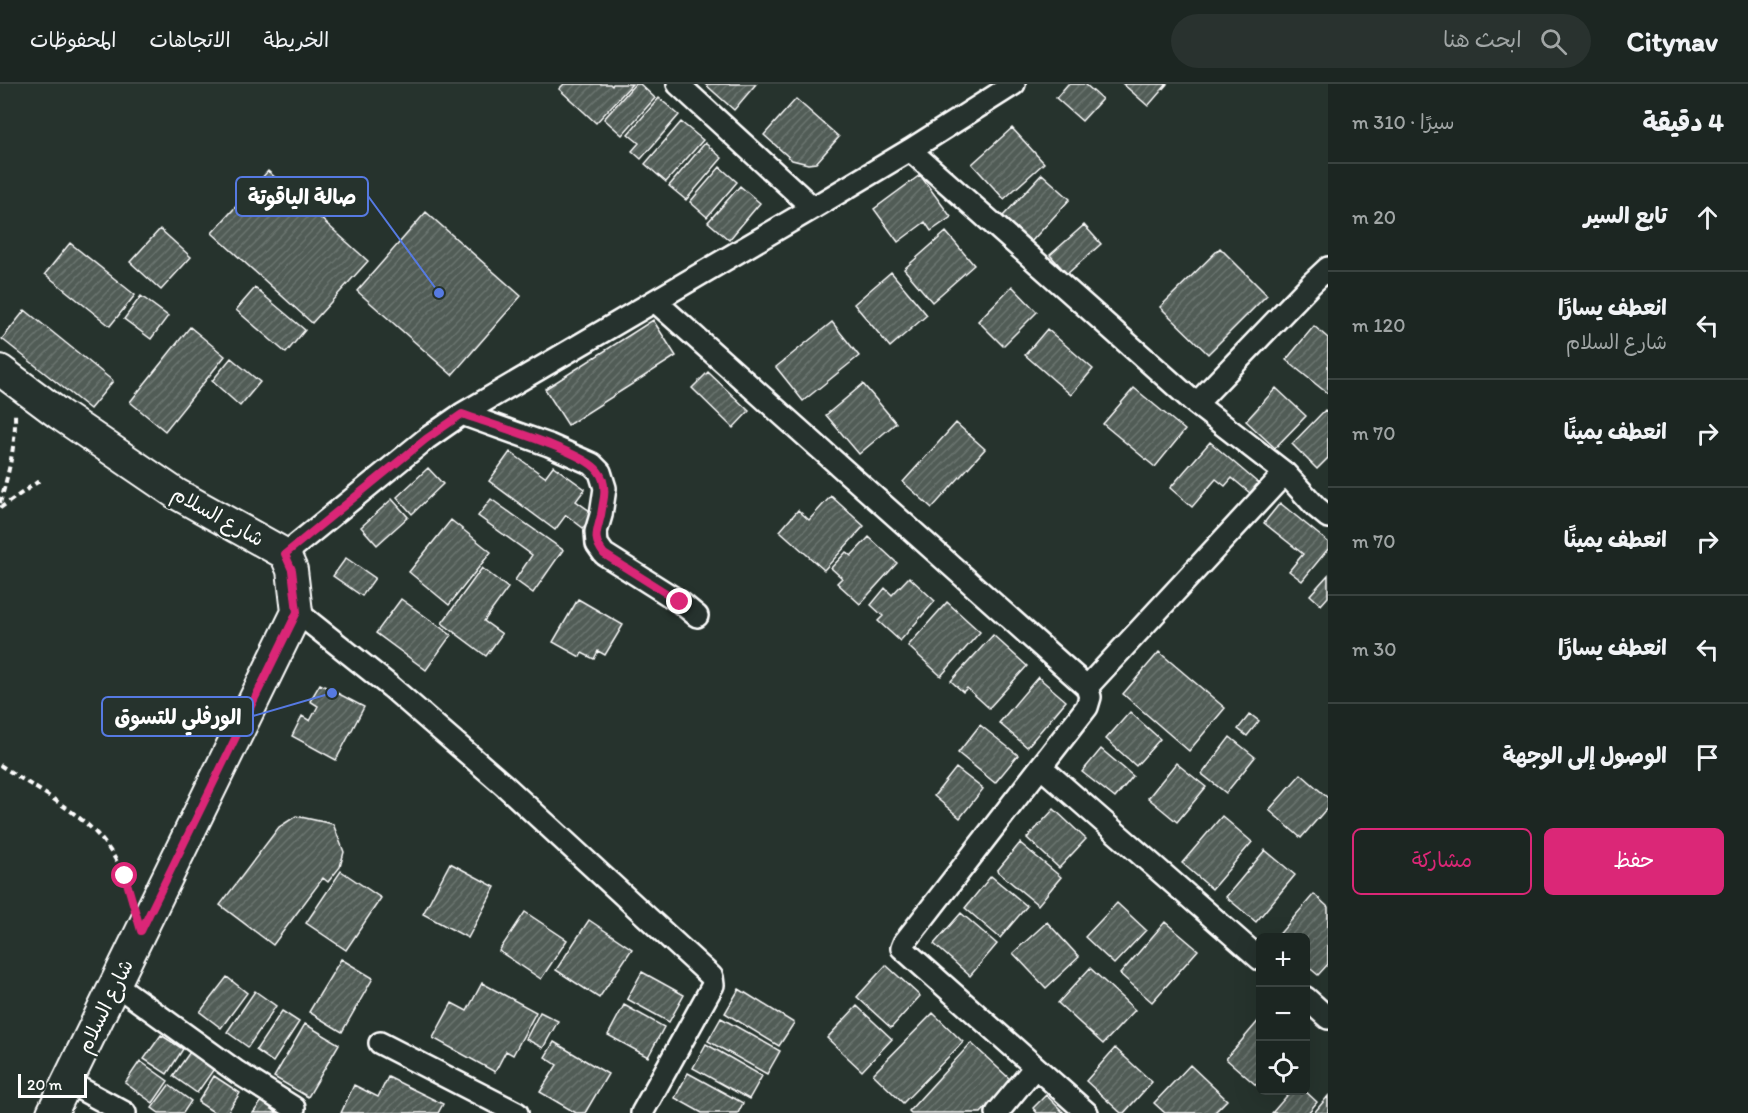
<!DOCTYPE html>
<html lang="ar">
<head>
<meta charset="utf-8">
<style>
	:root { --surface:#1c2622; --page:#29322f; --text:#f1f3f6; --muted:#a0a5a5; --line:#3a4340; --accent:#db2777 }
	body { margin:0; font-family:Itim,"Playpen Sans Arabic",sans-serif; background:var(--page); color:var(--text); direction:rtl }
	.controls { position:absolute; right:18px; bottom:18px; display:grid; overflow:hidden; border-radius:9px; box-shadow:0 6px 24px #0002 }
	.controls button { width:54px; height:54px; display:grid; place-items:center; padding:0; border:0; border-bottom:2px solid var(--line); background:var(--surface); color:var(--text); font:30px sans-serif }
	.scale { position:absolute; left:18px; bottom:15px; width:69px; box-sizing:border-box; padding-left:6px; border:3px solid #fff; border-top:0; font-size:16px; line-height:21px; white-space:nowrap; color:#fff; -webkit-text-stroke:4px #26332d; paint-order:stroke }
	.stop { position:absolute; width:18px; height:18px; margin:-14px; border:4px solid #db2777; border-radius:50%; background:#fff }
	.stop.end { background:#db2777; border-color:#fff; box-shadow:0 2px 6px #0008 }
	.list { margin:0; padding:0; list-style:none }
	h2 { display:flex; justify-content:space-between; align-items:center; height:78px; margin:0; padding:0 24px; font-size:26px }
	h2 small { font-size:20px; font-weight:400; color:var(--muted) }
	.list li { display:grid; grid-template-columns:39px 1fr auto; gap:18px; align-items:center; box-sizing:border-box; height:108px; padding:0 24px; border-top:2px solid var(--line) }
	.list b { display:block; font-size:22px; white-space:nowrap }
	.list p { margin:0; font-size:20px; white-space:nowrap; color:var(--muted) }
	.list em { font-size:20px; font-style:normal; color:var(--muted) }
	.actions { display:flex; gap:12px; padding:18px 24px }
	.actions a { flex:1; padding:14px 0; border:2px solid var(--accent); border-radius:9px; text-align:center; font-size:21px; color:var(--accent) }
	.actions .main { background:var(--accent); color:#fff }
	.icon { flex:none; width:33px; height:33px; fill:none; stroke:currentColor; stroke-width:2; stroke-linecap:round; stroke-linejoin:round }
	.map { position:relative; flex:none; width:1328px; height:1029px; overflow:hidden; direction:ltr }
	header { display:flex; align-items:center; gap:36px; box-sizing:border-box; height:84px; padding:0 30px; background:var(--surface); border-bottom:2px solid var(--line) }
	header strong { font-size:28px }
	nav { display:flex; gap:33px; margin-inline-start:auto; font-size:21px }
	.search { width:420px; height:54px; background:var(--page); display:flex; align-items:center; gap:15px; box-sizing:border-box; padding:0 21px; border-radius:33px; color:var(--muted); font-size:22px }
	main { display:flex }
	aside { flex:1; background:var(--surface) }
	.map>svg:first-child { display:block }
</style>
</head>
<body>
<header>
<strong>Citynav</strong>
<div class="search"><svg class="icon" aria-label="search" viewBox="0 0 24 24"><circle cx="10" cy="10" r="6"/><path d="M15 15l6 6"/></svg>ابحث هنا</div>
<nav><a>الخريطة</a><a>الاتجاهات</a><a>المحفوظات</a></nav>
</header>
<main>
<aside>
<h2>4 دقيقة<small>سيرًا · 310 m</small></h2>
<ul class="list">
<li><svg class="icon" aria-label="ahead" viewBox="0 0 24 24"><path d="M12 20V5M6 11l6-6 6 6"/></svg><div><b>تابع السير</b></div><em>20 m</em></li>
<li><svg class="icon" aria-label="left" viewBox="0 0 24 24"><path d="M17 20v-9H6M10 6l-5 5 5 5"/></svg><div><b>انعطف يسارًا</b><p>شارع السلام</p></div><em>120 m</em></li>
<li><svg class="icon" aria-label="right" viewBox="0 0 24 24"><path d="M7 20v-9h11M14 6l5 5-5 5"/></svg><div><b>انعطف يمينًا</b></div><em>70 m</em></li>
<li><svg class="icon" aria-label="right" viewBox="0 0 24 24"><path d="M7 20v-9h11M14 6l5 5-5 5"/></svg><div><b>انعطف يمينًا</b></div><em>70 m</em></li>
<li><svg class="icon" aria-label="left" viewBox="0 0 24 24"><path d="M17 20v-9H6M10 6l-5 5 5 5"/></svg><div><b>انعطف يسارًا</b></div><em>30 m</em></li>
<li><svg class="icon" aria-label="arrive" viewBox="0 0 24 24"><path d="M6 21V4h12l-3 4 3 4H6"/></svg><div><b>الوصول إلى الوجهة</b></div></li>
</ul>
<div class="actions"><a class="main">حفظ</a><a>مشاركة</a></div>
</aside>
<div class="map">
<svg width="1328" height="1029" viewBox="0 0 1328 1029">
	<defs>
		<pattern id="building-hatch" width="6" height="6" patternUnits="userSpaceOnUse" patternTransform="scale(1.5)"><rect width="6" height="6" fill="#515c57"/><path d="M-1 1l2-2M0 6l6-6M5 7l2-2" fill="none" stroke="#6b7470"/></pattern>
	</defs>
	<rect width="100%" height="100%" fill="#26332d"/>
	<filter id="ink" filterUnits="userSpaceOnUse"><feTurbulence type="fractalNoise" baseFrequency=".0167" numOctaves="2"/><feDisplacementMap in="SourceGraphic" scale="12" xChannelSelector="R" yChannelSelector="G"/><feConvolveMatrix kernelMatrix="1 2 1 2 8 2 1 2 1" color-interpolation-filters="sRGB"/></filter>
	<g filter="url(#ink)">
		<!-- building -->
		<path fill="url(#building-hatch)" stroke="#fff" stroke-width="1.5" d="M564 0H610L612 2 613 0H632L596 39 559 5Z
			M635 0H640L655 14 622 51 604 35Z
			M705 0H756L734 26Z
			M1068 0H1085L1102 15 1082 37 1056 14Z
			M1123 0H1167L1148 22Z
			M659 14 679 31 641 75 632 67 639 59 628 50Z
			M796 15 839 53 816 79 808 80 792 76 764 51Z
			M681 38 703 56 666 98 645 80Z
			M1012 44 1044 79 1004 115 972 80Z
			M705 59 722 74 686 116 669 102Z
			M720 83 737 98 707 133 690 118Z
			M268 87 368 177 312 239 212 149Z
			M1042 90 1070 115 1031 158 1003 132Z
			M920 91 951 133 931 147 925 138 898 158 874 125Z
			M740 102 760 119 729 156 708 138Z
			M426 128 521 212 452 291 357 207Z
			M1084 141 1101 160 1067 190 1050 171Z
			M160 145 191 173 161 206 130 178Z
			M946 148 974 181 932 218 904 185Z
			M70 159 135 211 110 242 45 190Z
			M1220 164 1267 211 1208 270 1160 223Z
			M891 188 927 231 890 263 854 220Z
			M1012 202 1037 228 1003 262 978 237Z
			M255 204 305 246 286 269 236 226Z
			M141 212 168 232 151 255 124 235Z
			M25 226 113 297 90 325 2 255Z
			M653 236 676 272 568 341 545 305Z
			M832 238 859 272 803 317 776 283Z
			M1314 242 1328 254V308L1327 309 1286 276Z
			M190 243 225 272 165 347 130 318Z
			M1047 245 1093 285 1071 311 1025 271Z
			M231 274 260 298 240 322 212 297Z
			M708 288 749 327 733 344 692 304Z
			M863 300 896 339 859 370 826 331Z
			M1134 304 1185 346 1155 383 1103 340Z
			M1276 304 1306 332 1275 364 1246 337Z
			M1325 326 1328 329V374L1317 385 1292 360Z
			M956 339 985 365 932 424 903 398Z
			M1210 358 1258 399 1250 409 1232 394 1225 402 1216 395 1192 423 1170 404Z
			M510 368 545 393 553 382 585 405 576 417 594 430 583 444 566 431 555 446 489 397Z
			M428 384 443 400 412 430 397 413Z
			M831 412 864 442 824 486 780 447 798 426 809 436Z
			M392 415 408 433 377 461 361 443Z
			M491 415 563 466 533 509 515 496 532 471 478 432Z
			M1280 419 1328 458V465L1302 497 1289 487 1303 470 1264 439Z
			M451 436 491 468 449 521 409 488Z
			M869 453 897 479 860 520 837 499 842 494 831 484 846 468 851 472Z
			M346 474 375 494 362 512 333 492Z
			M482 484 508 504 484 537 502 550 486 572 442 539Z
			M1328 491V513L1321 521 1310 511Z
			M909 493 935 517 900 557 878 537 883 532 871 521 885 504 892 511Z
			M401 515 451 551 426 586 376 549Z
			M578 515 623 541 605 571 598 567 594 575 582 569 580 573 553 558Z
			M947 518 980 548 941 592 908 562Z
			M993 551 1027 582 989 624 967 604 963 608 951 597Z
			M1159 568 1225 624 1189 667 1123 610Z
			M1038 593 1066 617 1027 663 999 639Z
			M320 600 364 623 336 676 292 652 302 632 310 637 318 622 310 617Z
			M1130 628 1160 655 1136 682 1106 655Z
			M1250 630 1259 637 1247 652 1238 645Z
			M980 641 1018 671 995 699 958 669Z
			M1230 653 1255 673 1226 709 1202 690Z
			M1101 665 1133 692 1115 714 1082 688Z
			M1176 679 1206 703 1177 738 1148 714Z
			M956 684 983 705 960 734 934 712Z
			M1301 690 1328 714V723L1301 754 1269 726Z
			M1054 725 1086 755 1059 784 1027 754Z
			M296 732 333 740 344 768 340 783 328 798 323 794 273 861 220 821 279 743Z
			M1222 732 1252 758 1212 805 1182 779Z
			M1020 759 1061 793 1038 821 997 787Z
			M1265 766 1295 791 1256 838 1226 813Z
			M450 779 495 803 468 854 423 830Z
			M341 787 381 814 346 866 306 839Z
			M991 792 1027 822 1000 854 965 824Z
			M1314 810 1328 823V880L1318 891 1306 881V854H1276Z
			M1117 819 1146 846 1114 880 1085 853Z
			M525 828 567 856 541 895 499 867Z
			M961 829 997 860 970 892 934 860Z
			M589 836 632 865 599 914 556 886Z
			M1047 838 1079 873 1046 904 1013 869Z
			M1165 838 1198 866 1152 918 1120 890Z
			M341 875 373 894 342 948 309 928Z
			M886 881 920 912 891 944 857 913Z
			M1090 884 1135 926 1103 960 1058 919Z
			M642 888 684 911 669 938 627 915Z
			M227 893 247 909 221 944 200 928Z
			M482 899 536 928 513 971 506 967 495 988 433 954 452 919 467 927Z
			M739 905 794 939 779 962 725 929Z
			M255 907 276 922 248 963 227 948Z
			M624 921 664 943 648 973 608 951Z
			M857 922 892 955 862 987 827 954Z
			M282 927 299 938 273 978 256 966Z
			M540 928 558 937 543 964 526 955Z
			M933 929 963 958 903 1019 873 990Z
			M721 934 780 967 767 990 708 957Z
			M1260 935V998L1257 1002 1226 975Z
			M305 940 339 960 308 1013 274 993Z
			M161 951 183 965 167 990 144 975Z
			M554 958 608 990 585 1029H576L540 1008 557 981 545 973Z
			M971 959 1011 996 981 1029H911L909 1027Z
			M706 960 762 992 749 1015 693 984Z
			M1115 964 1152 998 1124 1029H1121L1086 997Z
			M192 965 216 982 197 1009 173 992Z
			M140 977 168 997 153 1019 125 999Z
			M1190 981 1227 1016 1214 1029H1165L1154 1019Z
			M688 989 743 1019 738 1029H702L675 1014Z
			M214 992 240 1009 227 1029H215L198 1018Z
			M388 993 443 1020 438 1029H341L354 1001 378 1013Z
			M169 1001 191 1017 183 1029H159L152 1024Z
			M1292 1006H1304L1317 1018 1308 1029H1272Z
			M1046 1011 1064 1029H1037L1033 1024Z
			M1328 1012V1029H1314Z
			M262 1017 277 1029H253Z"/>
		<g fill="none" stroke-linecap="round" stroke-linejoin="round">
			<defs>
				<path id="minor" d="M678 0 813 124
					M910 66 1196 320 1285 389 1316 423 1328 433
					M655 217 1087 603 1090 613 1087 623 904 859 902 864 1087 1029
					M1196 320 1312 199 1328 184
					M462 330 549 361 592 380 600 388 605 404 601 431 596 448 597 460 604 470 680 518 697 532
					M285 470 426 355 462 330 813 124 910 66 1014 0
					M297 528 391 603 504 701 712 893 713 901 642 1029
					M1087 603 1285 389
					M1041 683 1260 875
					M115 900 237 988 294 1024
					M1306 914 1328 934
					M380 959 517 1029
					M68 998 125 1029
					M997 1029 1035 983"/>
				<path id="secondary" d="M0 286 59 330 175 409 285 470 292 486 297 528 52 1029"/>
			</defs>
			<!-- minor casing -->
			<use href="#minor" stroke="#fff" stroke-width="26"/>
			<!-- secondary casing -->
			<use href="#secondary" stroke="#fff" stroke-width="34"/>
			<!-- path -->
			<path stroke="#fff" stroke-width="4" stroke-dasharray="6 4.5" stroke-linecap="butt" d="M0 419C9 388 16 360 15 328
				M0 424 39 397
				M0 681C31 702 70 722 96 749 112 766 123 787 131 809"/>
			<!-- minor -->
			<use href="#minor" stroke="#26332d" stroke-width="21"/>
			<!-- secondary -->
			<use href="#secondary" stroke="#26332d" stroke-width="30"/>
		</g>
	</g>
	<g fill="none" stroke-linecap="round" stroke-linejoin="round" filter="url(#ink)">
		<!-- route -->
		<path stroke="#db2777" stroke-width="8" d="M125 792 141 847 297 528 292 486 285 470 426 355 462 330C489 340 584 367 598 387 604 394 605 404 604 413 603 419 602 425 601 431 597 449 592 454 604 470L680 518"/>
	</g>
	<g text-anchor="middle" stroke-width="5" stroke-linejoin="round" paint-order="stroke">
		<!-- street labels -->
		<g font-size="20" fill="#fff" stroke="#26332d">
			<text transform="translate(218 432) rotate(29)" y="7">شارع السلام</text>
			<text transform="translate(105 922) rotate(-64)" y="7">شارع السلام</text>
		</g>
	</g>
	<!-- callouts -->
	<path fill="none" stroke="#567ae2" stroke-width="2" d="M439 209L368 112M332 609L253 632"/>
	<g fill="#567ae2" stroke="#26332d" stroke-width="2">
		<circle cx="439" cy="209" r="6"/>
		<circle cx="332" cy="609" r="6"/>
	</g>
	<g fill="#26332d" stroke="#567ae2" stroke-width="2">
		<rect x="236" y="93" width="132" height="39" rx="6"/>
		<rect x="102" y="613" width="151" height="39" rx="6"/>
	</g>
	<g font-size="21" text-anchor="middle" font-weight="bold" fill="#fff">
		<text x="302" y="120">صالة الياقوتة</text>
		<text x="178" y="640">الورفلي للتسوق</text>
	</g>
</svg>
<div class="controls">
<button>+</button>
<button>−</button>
<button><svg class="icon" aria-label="locate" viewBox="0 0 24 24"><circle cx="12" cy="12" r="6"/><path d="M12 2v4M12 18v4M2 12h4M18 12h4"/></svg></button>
</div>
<div class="scale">20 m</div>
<div class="stop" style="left:125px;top:792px"></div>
<div class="stop end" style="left:680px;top:518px"></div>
</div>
</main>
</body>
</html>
